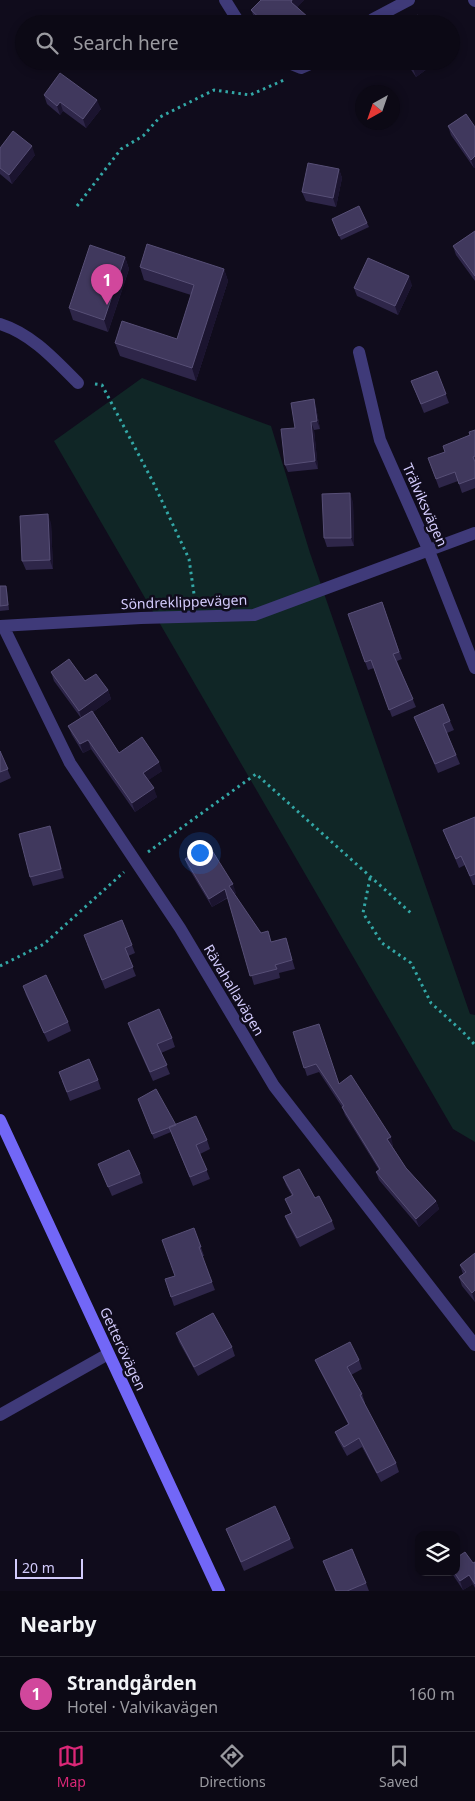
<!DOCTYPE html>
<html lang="en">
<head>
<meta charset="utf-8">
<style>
	:root { --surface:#0c0915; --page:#15121e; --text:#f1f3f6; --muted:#9a9aa0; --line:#2c2a34; --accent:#db2777 }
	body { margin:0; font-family:"Noto Sans",sans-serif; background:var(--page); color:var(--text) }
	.controls { position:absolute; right:15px; bottom:15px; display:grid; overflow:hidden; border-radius:10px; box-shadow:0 2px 8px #0003 }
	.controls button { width:45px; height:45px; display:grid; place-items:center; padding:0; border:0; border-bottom:1px solid var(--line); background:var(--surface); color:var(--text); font:25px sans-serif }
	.compass { position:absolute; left:355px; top:85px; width:45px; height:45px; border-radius:50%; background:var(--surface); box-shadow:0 2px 8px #0003; rotate:220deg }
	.scale { position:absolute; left:15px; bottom:12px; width:68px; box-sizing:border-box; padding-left:5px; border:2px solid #d3cbfc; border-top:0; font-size:14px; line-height:18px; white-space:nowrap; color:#d3cbfc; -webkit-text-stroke:4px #100c1c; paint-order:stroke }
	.you { position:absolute; left:199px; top:852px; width:18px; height:18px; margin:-12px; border:4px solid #fff; border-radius:50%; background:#1a73e8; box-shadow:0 0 0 8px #1a73e833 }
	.badge { display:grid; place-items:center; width:32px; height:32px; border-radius:50%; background:var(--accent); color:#fff; font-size:16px; font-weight:700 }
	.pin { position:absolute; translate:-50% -41px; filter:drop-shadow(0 1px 2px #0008) }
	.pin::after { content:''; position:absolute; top:26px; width:18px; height:15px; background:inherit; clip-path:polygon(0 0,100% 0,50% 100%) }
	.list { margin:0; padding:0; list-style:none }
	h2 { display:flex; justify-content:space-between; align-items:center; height:65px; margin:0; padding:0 20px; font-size:21px }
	h2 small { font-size:16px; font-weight:400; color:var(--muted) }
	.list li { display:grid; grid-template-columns:32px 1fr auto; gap:15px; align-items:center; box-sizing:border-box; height:75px; padding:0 20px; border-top:1px solid var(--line) }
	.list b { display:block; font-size:19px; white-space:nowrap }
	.list p { margin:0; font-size:16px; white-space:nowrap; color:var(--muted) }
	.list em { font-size:16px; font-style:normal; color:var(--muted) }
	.icon { flex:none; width:28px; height:28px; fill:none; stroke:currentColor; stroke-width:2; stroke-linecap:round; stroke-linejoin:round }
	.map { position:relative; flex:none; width:475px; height:1591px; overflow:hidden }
	.search { position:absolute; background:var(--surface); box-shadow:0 2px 8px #0003; left:15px; right:15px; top:15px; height:55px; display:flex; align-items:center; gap:12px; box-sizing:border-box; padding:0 18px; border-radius:28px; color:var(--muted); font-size:19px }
	.sheet { height:140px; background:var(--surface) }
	nav { display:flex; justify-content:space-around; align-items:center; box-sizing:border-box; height:70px; border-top:1px solid var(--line); background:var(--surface); font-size:14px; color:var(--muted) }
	nav a { display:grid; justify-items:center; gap:2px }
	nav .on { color:var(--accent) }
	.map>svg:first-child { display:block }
</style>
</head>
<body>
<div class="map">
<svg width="475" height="1591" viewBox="0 0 475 1591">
	<rect width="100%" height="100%" fill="#100c1c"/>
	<!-- green -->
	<path fill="#102626" d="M142 378 271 426 310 553 470 1014 475 1015V1142L453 1129 54 441Z"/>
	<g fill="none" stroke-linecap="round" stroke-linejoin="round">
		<!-- path -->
		<path stroke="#33a7a6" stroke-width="3" stroke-dasharray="2.5 4" stroke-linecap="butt" d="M77 206 121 149 143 136 160 117 214 90 250 95 284 80
			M95 384 102 385 153 482 189 559 195 601
			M148 852 256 774 412 914
			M370 878 363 913 382 943 411 963 431 1003 463 1032 475 1045
			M0 966 44 944 124 872"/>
		<!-- street -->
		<path stroke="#3f3a79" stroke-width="12" d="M225 0 240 24
			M474 0 475 1
			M367 24 373 19 409 0
			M284 61 301 68 317 61
			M0 324C32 334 55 360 78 383
			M359 352 380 440 429 551 475 668
			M0 626 141 618 254 615 475 533
			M3 626 70 763 180 928 274 1086 475 1345
			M0 1415 108 1354"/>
		<!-- secondary -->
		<path stroke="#7267f7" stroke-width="12" d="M0 1120 219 1591"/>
	</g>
	<!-- wall -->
	<path fill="#2e2649" d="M261 0H304L297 7 311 24H260L255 19 251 10Z
		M405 61H438L416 77Z
		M44 95 101 109 86 128 63 111 60 115 47 104Z
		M466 114 474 168 451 135 448 126Z
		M0 148 35 155 12 184 0 174Z
		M339 169 342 178 336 207 306 201 302 192Z
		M332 219 367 223 369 227 341 240Z
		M475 231V281L456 255 453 246Z
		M125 257 129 269 108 332 73 320 69 308Z
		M140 267 224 269 228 281 196 381 120 356 115 343 177 339 191 295 144 280Z
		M412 285 398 315 357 296 354 288Z
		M437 371 449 403 424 413 411 381Z
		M316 407 320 429 314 430 318 469 288 472 285 465 295 428Z
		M475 430V488L462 493 458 481 439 488 428 458 445 452 470 435Z
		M353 502 354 546 327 547 324 538Z
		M51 523 53 569 26 570 22 561Z
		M0 586 7 590 9 610 0 611Z
		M382 602 402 659 397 661 416 707 392 717 374 668 368 670 348 614Z
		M51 672 85 681 108 690 111 699 93 712 119 753 162 771 148 780 157 797 135 812 91 749 83 753 72 735 68 726 81 718 54 681Z
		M414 717 450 721 454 730 447 733 460 764 438 773Z
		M0 751 11 778 0 783Z
		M475 817V885H473L465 865 459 868 443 830Z
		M53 835 64 878 33 886 30 877Z
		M185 859 236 893 234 894 261 933 272 942 286 938 295 969 279 973 280 978 254 985 228 898 212 907 188 867Z
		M87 944 132 945 135 953 128 956 136 976 105 989Z
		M23 986 68 1022 71 1031 48 1042 26 995Z
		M128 1023 172 1038 175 1047 161 1053 170 1074 153 1081 131 1032Z
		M293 1032 339 1083 393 1145 392 1146 406 1168 436 1201 439 1209 419 1227 379 1180 376 1172 379 1170 345 1115 342 1107 319 1072 307 1076Z
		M98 1080 101 1089 70 1101 62 1081Z
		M138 1099 176 1125 207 1140 210 1149 200 1154 210 1179 193 1186 171 1132 154 1139Z
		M98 1164 140 1174 143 1183 112 1196Z
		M283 1177 315 1198 332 1221 335 1229 300 1247 288 1224 285 1216 291 1213 285 1199 292 1196 286 1185Z
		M194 1228 204 1256H202L215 1290 174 1306 165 1279 175 1276Z
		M475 1253V1302L462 1286 459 1277 463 1274 460 1265Z
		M176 1333 232 1347 235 1356 198 1376 179 1342Z
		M315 1360H359L362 1369 351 1375 362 1394 365 1403H364L396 1463 399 1472 381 1482 362 1447 347 1456 338 1440 335 1432 348 1424 319 1369Z
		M226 1529 290 1539 294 1548 244 1571Z
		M323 1561 366 1583 369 1591H335Z
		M475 1562V1588L473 1584 463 1590 451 1572H456Z"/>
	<!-- shaded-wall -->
	<path fill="#1b142f" d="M292 0H304L294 11 291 2Z
		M309 18 311 24H304Z
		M422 61H438L416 77 413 68Z
		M97 100 101 109 86 128 83 119Z
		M60 102 63 111 60 115 57 106Z
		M32 146 35 155 12 184 9 175Z
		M475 156V168H474L471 160Z
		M339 169 342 178 336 207 333 198Z
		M125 257 129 269 108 332 104 320Z
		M224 269 228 281 196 381 192 368Z
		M409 276 412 285 398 315 395 306Z
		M314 399 316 407 320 429 317 421Z
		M311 422 314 430 318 469 315 461Z
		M350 493 353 502 354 546 351 538Z
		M48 514 51 523 53 569 50 560Z
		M108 690 111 699 82 720 79 711Z
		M88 740 91 749 83 753 80 744Z
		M159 762 162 771 146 782 143 773Z
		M154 788 157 797 135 812 132 803Z
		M50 826 53 835 64 878 61 869Z
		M233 884 236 893 232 895 229 886Z
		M225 889 228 897 212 907 209 899Z
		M391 1137 393 1145 390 1147 387 1139Z
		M436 1201 439 1209 419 1227 416 1219Z
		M475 1290V1302L472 1293Z
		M469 1575 473 1584 463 1590 460 1581Z"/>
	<!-- building -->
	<path fill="#40385d" stroke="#574f76" d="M261 0H292L291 2 309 18 304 24H266L251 10Z
		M418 15 424 24H405Z
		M408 61H422L413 68Z
		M60 73 97 100 83 119 60 102 57 106 44 95Z
		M466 114 475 127V156L471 160 448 126Z
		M13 131 32 146 9 175 0 168V148Z
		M308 163 339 169 333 198 302 192Z
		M359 206 367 223 339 236 332 219Z
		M475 231V276L453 246Z
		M147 244 224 269 192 368 115 343 122 321 177 339 194 285 140 267Z
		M90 245 125 257 104 320 69 308Z
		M368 258 409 276 395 306 354 288Z
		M437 371 446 394 421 404 411 381Z
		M314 399 317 421 311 422 315 461 285 465 281 429 295 428 291 403Z
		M475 430V456L473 457 475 462V478L459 484 455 472 436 479 428 458 445 452 443 446 470 435 469 432Z
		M350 493 351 538H324L322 494Z
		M48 514 50 560 22 561 20 516Z
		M0 586H6L8 605 0 606Z
		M382 602 399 652 393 654 413 699 389 710 371 660 365 662 348 614Z
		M69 659 85 681 96 674 108 690 79 711 51 672Z
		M443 704 450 721 443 724 456 755 435 764 414 717Z
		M92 711 119 753 142 737 159 762 143 773 154 788 132 803 88 740 80 744 68 726Z
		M0 751 8 769 0 772Z
		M475 817V874L470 876 461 856 456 859 443 830Z
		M50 826 61 869 30 877 19 834Z
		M208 844 233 884 229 886 261 933 268 931 271 942 286 938 292 960 275 965 277 969 250 976 225 889 209 899 185 859Z
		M122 920 132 945 125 948 133 967 102 980 84 935Z
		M46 975 68 1022 44 1033 23 986Z
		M159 1009 172 1038 157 1044 167 1065 150 1072 128 1023Z
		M319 1024 339 1084 351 1075 391 1137 387 1139 406 1168 436 1201 416 1219 376 1172 380 1169 342 1107 344 1106 316 1064 304 1068 293 1032Z
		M89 1059 98 1080 67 1092 59 1072Z
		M156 1089 176 1125 152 1134 138 1099Z
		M196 1116 207 1140 196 1145 207 1170 190 1177 169 1127Z
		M129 1150 140 1174 108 1187 98 1164Z
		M299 1169 315 1198 319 1196 332 1221 297 1238 285 1216 292 1213 285 1199 293 1195 283 1177Z
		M194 1228 201 1247H199L212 1282 171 1297 165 1279 175 1276 162 1240Z
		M475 1253V1290L472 1293 459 1277 466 1272 460 1265Z
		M213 1313 232 1347 194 1367 176 1333Z
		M350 1342 359 1360 347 1367 362 1394 360 1395 396 1463 377 1473 359 1438 344 1447 335 1432 349 1424 315 1360Z
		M275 1506 290 1539 241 1562 226 1529Z
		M352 1549 366 1583 347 1591H336L323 1561Z
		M465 1552 473 1563 475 1562V1584L469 1575 460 1581 454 1572H456V1558Z"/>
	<g text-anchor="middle" stroke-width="5" stroke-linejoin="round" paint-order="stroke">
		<!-- street labels -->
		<g font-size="14" fill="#d3cbfc" stroke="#100c1c">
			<text transform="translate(425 505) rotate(66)" y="5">Trälviksvägen</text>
			<text transform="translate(184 602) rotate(-2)" y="5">Söndreklippevägen</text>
			<text transform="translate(234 990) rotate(59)" y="5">Rävahallavägen</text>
			<text transform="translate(123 1349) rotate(65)" y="5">Getterövägen</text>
		</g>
	</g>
</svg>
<div class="controls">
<button><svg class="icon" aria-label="layers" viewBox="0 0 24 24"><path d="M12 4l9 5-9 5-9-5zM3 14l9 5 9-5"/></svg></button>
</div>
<svg class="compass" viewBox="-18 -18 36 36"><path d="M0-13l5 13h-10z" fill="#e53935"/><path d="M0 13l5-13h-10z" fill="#9a9aa0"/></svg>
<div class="scale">20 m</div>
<div class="you"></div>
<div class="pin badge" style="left:107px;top:305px;background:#d1479c">1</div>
<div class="search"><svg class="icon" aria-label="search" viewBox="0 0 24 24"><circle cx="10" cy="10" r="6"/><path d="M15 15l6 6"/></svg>Search here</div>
</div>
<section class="sheet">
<h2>Nearby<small></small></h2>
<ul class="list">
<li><span class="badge" style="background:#d1479c">1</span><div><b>Strandgården</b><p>Hotel · Valvikavägen</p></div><em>160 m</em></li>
</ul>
</section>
<nav>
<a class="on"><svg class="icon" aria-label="map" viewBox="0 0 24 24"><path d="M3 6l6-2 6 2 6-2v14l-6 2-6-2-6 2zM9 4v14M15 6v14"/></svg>Map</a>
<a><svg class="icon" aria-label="directions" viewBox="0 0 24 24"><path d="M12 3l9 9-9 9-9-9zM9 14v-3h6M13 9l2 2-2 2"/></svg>Directions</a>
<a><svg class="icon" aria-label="saved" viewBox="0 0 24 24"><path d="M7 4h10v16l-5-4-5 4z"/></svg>Saved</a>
</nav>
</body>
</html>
